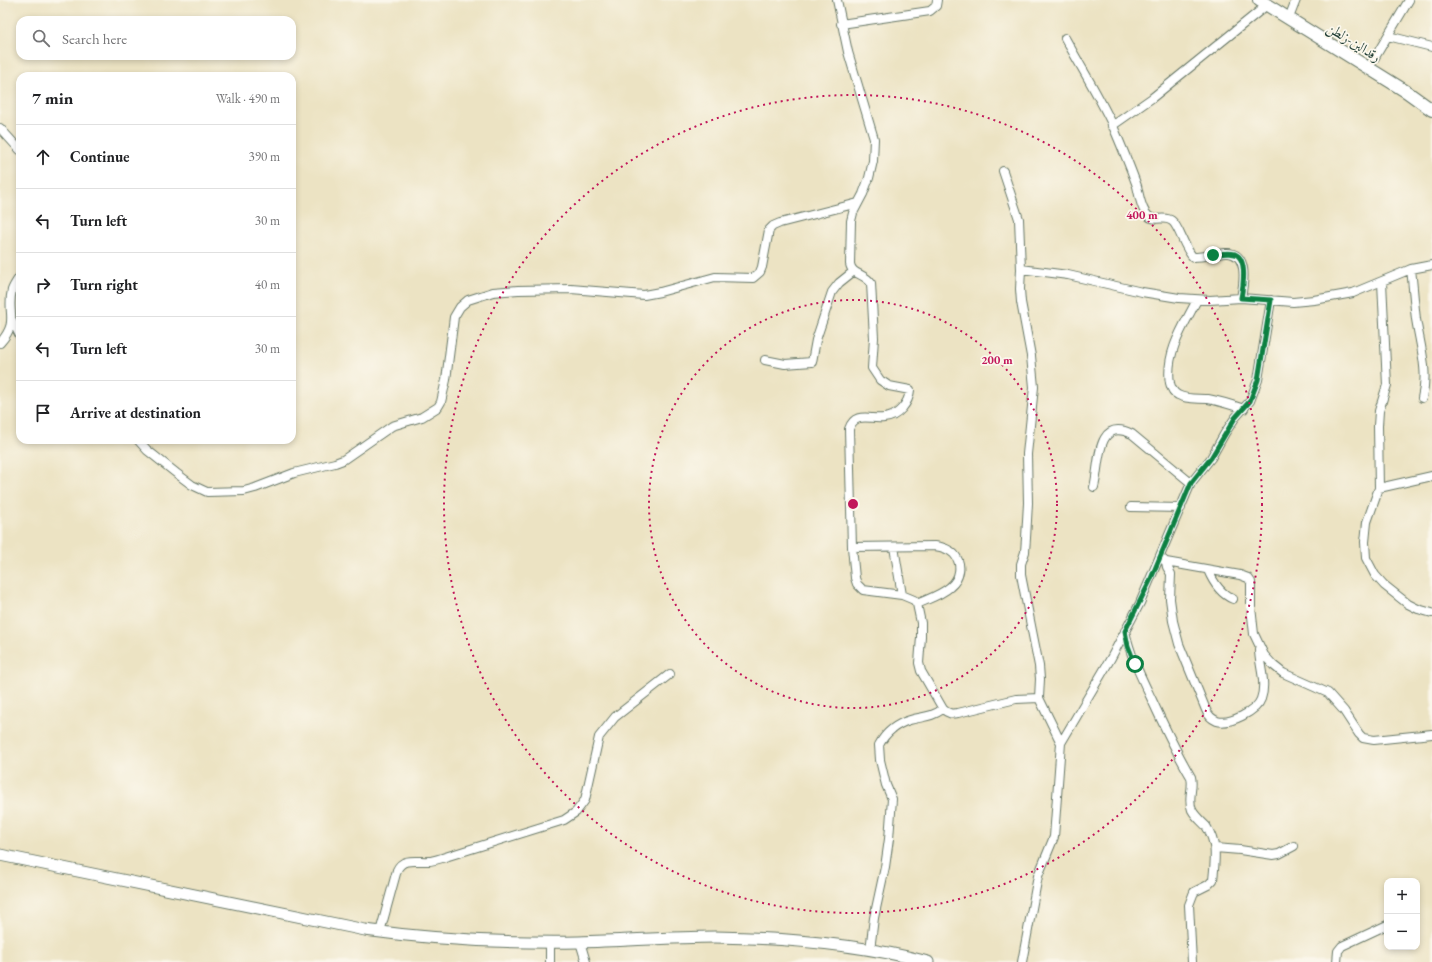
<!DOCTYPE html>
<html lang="en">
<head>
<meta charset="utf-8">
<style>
	:root { --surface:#fff; --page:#f6f6f6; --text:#202124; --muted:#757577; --line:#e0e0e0 }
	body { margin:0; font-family:"EB Garamond",Amiri,serif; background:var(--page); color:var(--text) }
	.controls { position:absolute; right:12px; bottom:12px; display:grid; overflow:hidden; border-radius:8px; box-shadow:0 2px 6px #0003 }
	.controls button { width:36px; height:36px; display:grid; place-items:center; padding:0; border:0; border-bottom:1px solid var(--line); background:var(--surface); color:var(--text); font:20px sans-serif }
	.stop { position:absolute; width:12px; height:12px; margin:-9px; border:3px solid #0b8043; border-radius:50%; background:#fff }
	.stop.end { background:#0b8043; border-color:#fff; box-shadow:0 1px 4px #0008 }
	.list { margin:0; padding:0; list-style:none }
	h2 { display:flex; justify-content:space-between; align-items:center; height:52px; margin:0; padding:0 16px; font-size:17px }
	h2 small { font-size:13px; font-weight:400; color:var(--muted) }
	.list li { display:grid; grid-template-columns:26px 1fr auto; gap:12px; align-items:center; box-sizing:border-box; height:64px; padding:0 16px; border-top:1px solid var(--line) }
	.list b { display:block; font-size:15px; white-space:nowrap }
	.list em { font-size:13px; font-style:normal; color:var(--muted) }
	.icon { flex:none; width:22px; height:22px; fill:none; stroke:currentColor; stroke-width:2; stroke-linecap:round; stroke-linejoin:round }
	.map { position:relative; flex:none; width:1432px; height:962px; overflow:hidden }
	.search { position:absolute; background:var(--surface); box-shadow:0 2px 6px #0003; left:16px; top:16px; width:280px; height:44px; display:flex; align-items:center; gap:10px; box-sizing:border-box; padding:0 14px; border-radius:12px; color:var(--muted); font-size:15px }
	.panel { position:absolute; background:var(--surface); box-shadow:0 2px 6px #0003; left:16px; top:72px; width:280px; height:372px; border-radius:12px }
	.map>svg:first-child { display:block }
</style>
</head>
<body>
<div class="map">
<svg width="1432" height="962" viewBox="0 0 1432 962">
	<rect width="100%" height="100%" fill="#fbf7ec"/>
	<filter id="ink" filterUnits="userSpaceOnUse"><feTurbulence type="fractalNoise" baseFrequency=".025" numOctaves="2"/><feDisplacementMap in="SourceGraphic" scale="8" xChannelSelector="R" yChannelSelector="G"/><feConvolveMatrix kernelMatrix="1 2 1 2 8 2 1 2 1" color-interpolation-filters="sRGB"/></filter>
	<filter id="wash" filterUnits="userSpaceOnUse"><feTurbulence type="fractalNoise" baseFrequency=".012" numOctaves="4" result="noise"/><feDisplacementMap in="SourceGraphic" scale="16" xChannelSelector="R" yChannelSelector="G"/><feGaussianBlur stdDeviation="0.9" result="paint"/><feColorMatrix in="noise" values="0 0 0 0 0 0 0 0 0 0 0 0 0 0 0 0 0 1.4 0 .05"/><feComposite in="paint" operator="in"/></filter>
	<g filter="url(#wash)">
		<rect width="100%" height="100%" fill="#ece3c3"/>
	</g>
	<g filter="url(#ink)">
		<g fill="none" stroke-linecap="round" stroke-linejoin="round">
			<defs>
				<path id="street" d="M837 0 848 52 874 139 873 161 869 178 863 194 853 213 851 221 850 264C852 275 864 273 871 283L874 338 872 368 880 380 889 386 910 390C909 403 898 417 884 418 870 420 855 411 849 429L852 547 855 578 857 584 863 590 902 595 914 600 917 604 921 623V637L919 663 921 671 943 709C948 714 952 714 958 713L1016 699 1039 698
					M1289 18 1296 0
					M841 24 930 11 936 6 937 0
					M1388 36 1432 47
					M1065 38C1081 67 1099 96 1113 126 1121 145 1130 166 1137 186 1139 194 1140 204 1145 212 1153 225 1163 214 1172 221 1179 226 1184 248 1193 257 1204 257 1214 254 1225 253 1249 251 1244 282 1241 298
					M1368 69 1409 0
					M1112 126 1152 98 1267 5
					M0 128 20 150
					M1003 171 1019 219 1021 269 1020 289 1021 302 1031 356 1034 387 1027 454 1028 503 1026 538 1025 552 1021 564V575L1039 666 1040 679 1039 698 1061 743
					M1021 269 1068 275 1142 292 1179 298 1210 300 1241 298 1293 302 1314 300 1353 293 1411 269 1432 265
					M1411 269C1413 286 1414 302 1416 319 1420 345 1429 372 1422 398
					M1382 282 1387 385 1379 411 1378 426 1379 488 1367 522 1365 542 1366 558 1375 575 1384 585 1408 604 1418 609 1432 613
					M1197 300C1184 325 1165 353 1170 383 1171 388 1174 393 1178 395 1187 400 1198 398 1208 399 1220 401 1232 405 1244 409
					M12 320 20 336
					M0 343C20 320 6 314 12 290 14 285 17 281 20 276
					M765 360 785 364 812 362 816 340 832 292 839 283 854 271
					M138 440 147 450 176 473 192 485 207 492 244 491 255 488 294 473 335 463 343 460 392 426 422 417 438 407 441 402 446 380 454 317 460 307 468 300 493 292 518 290 571 289 644 295 660 292 715 277 753 278 760 272 762 267 769 230 773 226 780 223 858 203
					M1094 487C1100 466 1095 416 1132 434L1191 483
					M1379 488 1432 476
					M1131 507 1181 508
					M852 547 935 546C942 547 949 549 954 554 963 564 960 579 950 587 941 595 928 599 917 604
					M894 547 902 595
					M1160 557 1166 562 1240 575 1248 578 1251 582V607L1254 634 1264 655 1273 665 1283 673 1328 693 1344 711 1359 734 1363 738 1374 740 1432 734
					M1166 562 1167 567 1171 574 1170 599 1173 621 1179 644 1206 710C1208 715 1212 719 1217 721 1229 725 1257 711 1261 699 1267 682 1259 666 1259 649
					M1208 570C1213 582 1221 594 1233 599
					M1125 631C1130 655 1141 677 1152 700 1164 726 1176 752 1191 777 1194 788 1187 798 1192 810 1195 816 1201 821 1206 826 1218 844 1215 860 1213 880L1208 885 1194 892 1189 905 1192 962
					M1215 848 1240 850 1273 855 1279 854 1294 846
					M380 932 397 870C403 857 417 862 429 861 433 861 438 859 442 858L564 820 576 812 585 800 599 737 615 717 670 674
					M550 942V962
					M580 942 586 962
					M870 950 874 918 885 867 889 839 892 799 886 785 880 760 879 745C886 732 896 724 910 720 924 716 930 718 943 709
					M1022 962 1038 876 1054 837 1061 743 1111 658 1140 603 1191 483 1211 458 1225 433 1235 418 1250 401 1258 380 1271 300
					M1337 962 1338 951 1342 946 1387 925"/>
				<path id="secondary" d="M0 855 365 930C436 940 508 943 579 942 625 941 670 937 715 937 785 938 860 944 928 962"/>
				<path id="primary" d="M1259 0 1407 92 1432 110"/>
			</defs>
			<!-- street casing -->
			<use href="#street" stroke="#677766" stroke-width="10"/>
			<!-- secondary casing -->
			<use href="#secondary" stroke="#677766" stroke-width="13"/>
			<!-- primary casing -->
			<use href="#primary" stroke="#677766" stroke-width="14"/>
			<!-- street -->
			<use href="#street" stroke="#fff" stroke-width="8"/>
			<!-- secondary -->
			<use href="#secondary" stroke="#fff" stroke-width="11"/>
			<!-- primary -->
			<use href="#primary" stroke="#fff" stroke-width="12"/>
		</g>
	</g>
	<g fill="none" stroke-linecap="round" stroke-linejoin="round" filter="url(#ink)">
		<!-- route -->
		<path stroke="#0b8043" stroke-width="5" d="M1135 664 1128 646 1125 631 1150 581 1191 483 1211 458 1235 418 1250 401 1258 380 1271 300 1241 298C1243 287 1248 259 1235 254 1227 252 1220 254 1213 255"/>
	</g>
	<!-- distance rings -->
	<g fill="none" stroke="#c2185b" stroke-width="2" stroke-dasharray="2 4">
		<circle cx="853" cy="504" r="204"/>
		<circle cx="853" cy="504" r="409"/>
	</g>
	<g text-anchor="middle" stroke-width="3.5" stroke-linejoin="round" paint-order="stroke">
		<!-- street labels -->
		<g font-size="14" fill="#1f3d34" stroke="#fbf7ec">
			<text transform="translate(1354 42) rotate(32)" y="5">رقدالين-زلطن</text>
		</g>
	</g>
	<circle cx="853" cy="504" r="6" fill="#c2185b" stroke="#fbf7ec" stroke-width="2"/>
	<g font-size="12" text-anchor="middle" font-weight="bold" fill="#c2185b" stroke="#fbf7ec" stroke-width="3.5" stroke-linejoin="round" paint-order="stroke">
		<text x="1142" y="219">400 m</text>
		<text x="997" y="364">200 m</text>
	</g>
</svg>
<div class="controls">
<button>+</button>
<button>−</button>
</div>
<div class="stop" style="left:1135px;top:664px"></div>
<div class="stop end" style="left:1213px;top:255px"></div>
<div class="search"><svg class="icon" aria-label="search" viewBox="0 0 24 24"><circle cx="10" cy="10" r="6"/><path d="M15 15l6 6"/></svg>Search here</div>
<section class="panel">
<h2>7 min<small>Walk · 490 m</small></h2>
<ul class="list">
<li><svg class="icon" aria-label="ahead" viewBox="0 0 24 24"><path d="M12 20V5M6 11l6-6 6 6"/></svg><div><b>Continue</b></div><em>390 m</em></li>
<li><svg class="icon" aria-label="left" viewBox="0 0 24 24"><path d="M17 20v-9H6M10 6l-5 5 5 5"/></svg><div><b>Turn left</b></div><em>30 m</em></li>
<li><svg class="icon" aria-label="right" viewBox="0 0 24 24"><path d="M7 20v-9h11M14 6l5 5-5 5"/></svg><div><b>Turn right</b></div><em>40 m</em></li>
<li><svg class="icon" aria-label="left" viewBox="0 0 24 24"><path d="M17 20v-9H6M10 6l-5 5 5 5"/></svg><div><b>Turn left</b></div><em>30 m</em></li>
<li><svg class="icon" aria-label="arrive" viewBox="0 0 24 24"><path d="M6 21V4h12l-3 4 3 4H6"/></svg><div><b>Arrive at destination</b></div></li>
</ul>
</section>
</div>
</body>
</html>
